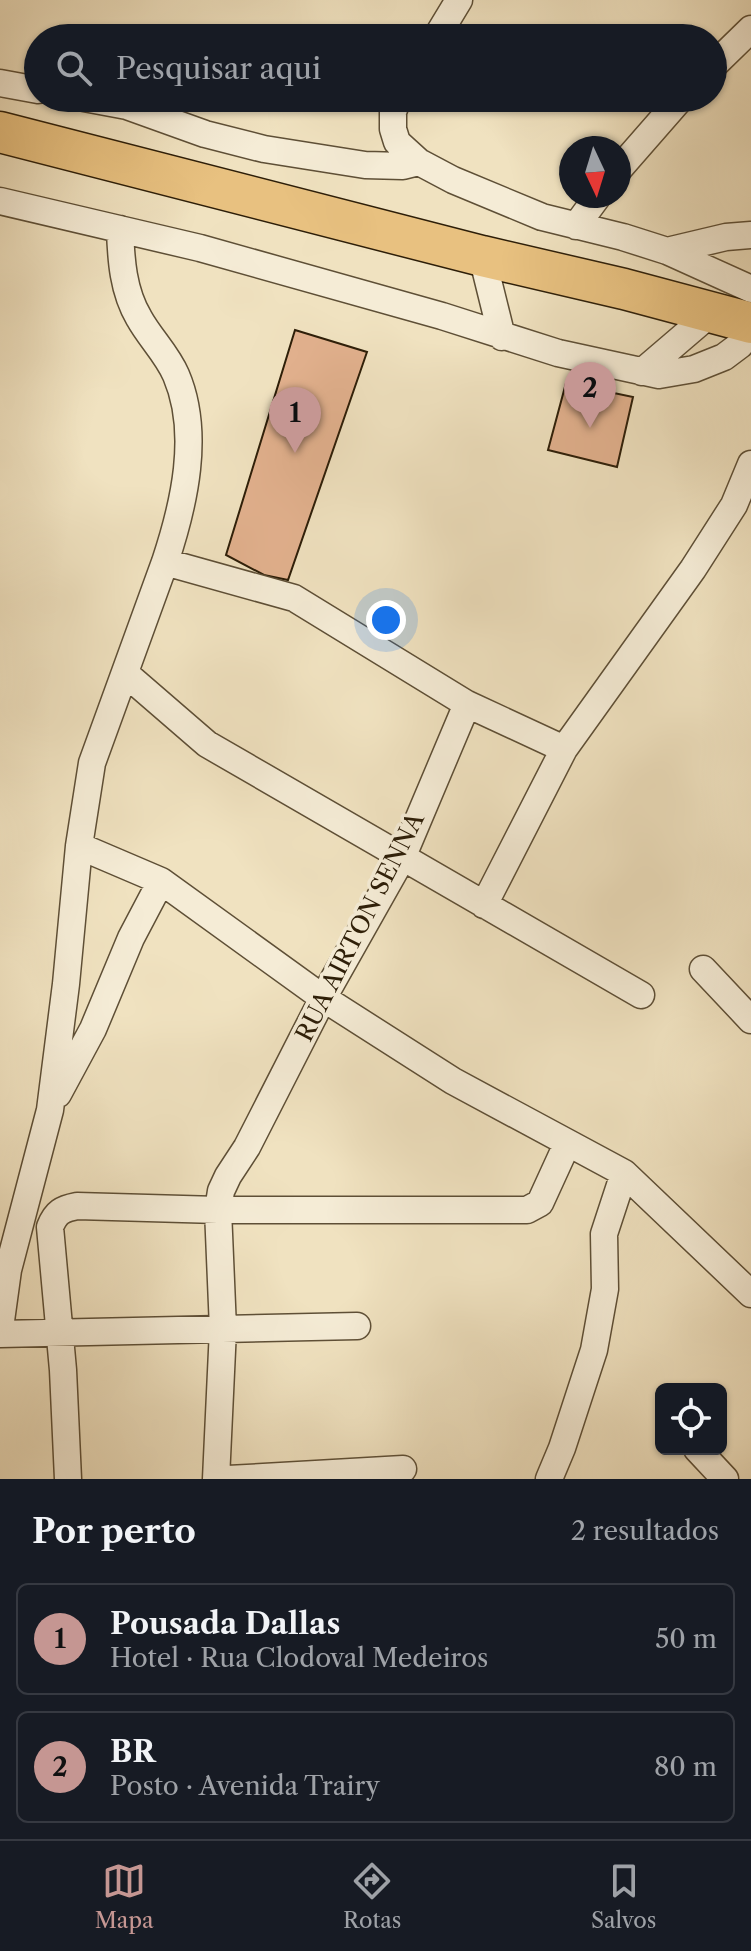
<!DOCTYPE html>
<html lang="pt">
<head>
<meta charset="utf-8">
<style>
	:root { --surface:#171b24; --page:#20242c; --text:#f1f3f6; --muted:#9ea1a6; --line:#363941; --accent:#c59692 }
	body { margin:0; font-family:"Libre Caslon Text",serif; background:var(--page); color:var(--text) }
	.controls { position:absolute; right:24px; bottom:24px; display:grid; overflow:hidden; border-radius:12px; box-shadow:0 2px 6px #0004 }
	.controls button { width:72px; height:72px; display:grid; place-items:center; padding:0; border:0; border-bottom:2px solid var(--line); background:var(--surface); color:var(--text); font:40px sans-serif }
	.compass { position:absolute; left:559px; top:136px; width:72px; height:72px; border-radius:50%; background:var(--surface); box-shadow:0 2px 6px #0004; rotate:176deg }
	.you { position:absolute; left:386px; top:620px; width:28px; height:28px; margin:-20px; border:6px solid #fff; border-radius:50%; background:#1a73e8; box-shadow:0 0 0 12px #1a73e833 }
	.badge { display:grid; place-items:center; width:52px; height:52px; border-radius:50%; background:var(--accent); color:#111; font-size:26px; font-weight:700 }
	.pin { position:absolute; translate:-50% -66px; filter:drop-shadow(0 2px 4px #0008) }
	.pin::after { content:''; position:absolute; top:42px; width:28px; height:24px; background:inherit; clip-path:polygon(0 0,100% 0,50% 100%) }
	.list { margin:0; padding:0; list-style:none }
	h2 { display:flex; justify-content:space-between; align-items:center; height:104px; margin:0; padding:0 32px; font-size:34px }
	h2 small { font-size:26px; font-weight:400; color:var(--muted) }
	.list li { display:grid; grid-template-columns:52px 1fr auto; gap:24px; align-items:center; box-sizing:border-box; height:112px; margin:0 16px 16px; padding:0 16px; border:2px solid var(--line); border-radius:12px }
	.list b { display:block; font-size:30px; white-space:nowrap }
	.list p { margin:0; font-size:26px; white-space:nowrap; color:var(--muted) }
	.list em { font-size:26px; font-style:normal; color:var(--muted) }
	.icon { flex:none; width:44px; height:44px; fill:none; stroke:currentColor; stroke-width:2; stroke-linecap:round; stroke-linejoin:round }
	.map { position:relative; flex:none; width:751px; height:1479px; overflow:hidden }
	.search { position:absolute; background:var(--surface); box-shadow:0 2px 6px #0004; left:24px; right:24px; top:24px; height:88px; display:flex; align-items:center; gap:20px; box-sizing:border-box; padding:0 28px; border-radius:44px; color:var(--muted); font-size:30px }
	.sheet { height:360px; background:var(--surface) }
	nav { display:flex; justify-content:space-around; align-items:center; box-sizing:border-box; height:112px; border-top:2px solid var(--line); background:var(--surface); font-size:22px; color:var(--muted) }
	nav a { display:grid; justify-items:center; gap:4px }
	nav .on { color:var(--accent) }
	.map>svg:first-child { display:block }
</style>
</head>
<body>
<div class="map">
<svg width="751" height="1479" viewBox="0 0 751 1479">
	<rect width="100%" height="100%" fill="#f0e2c0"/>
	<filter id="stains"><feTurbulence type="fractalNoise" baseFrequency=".0025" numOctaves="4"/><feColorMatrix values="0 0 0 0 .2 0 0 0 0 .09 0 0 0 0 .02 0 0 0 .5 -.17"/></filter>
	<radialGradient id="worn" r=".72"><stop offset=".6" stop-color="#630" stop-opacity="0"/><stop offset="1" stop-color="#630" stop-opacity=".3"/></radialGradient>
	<!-- building -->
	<path fill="#e2b18e" stroke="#2d1e08" stroke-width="2" d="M295 330 367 352 288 580 264 575 226 555Z
		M566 383 633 397 617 467 548 450Z"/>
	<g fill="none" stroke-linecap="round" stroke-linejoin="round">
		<defs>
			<path id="minor" d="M436 38 459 0
				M713 66 751 29
				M0 83 38 90
				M84 98 127 106 205 134 264 149 365 165 403 166 419 162
				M398 98 393 112V129L397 142 419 162 453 180 542 217 623 237 667 251 726 237 751 235
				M619 169 681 98
				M0 201 200 248 442 316 558 353 659 375 694 369 724 357 740 345 750 323
				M576 226 598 196
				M667 251 751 289
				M482 256 502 337
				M642 372 711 313
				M165 562 294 598 467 704 564 749
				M126 674 207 744 641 995
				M79 846 161 881 323 998 453 1081 624 1173 751 1294
				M484 905 564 749 693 569 734 505 751 464
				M703 969 751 1020
				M58 1094 93 1029 131 938 161 881
				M0 1328 8 1270 50 1110 66 984 79 846 92 763 165 562C184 505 201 433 176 375 167 354 150 338 139 318 123 291 121 260 120 229
				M0 1334 357 1326
				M697 1449 725 1479
				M68 1479 63 1370 50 1227C56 1212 62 1209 77 1206L218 1210H527L540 1203 567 1144
				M216 1479 223 1329 218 1210 221 1191 228 1176 247 1147 323 998 402 858 467 704
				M228 1479 403 1469
				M549 1479 562 1448 594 1350 605 1289 604 1234 624 1173"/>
			<path id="highway" d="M0 132 482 256 624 289 751 323"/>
		</defs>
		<!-- minor casing -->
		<use href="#minor" stroke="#5e4f36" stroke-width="29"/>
		<!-- highway casing -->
		<use href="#highway" stroke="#2d1e08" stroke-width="43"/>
		<!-- minor -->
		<use href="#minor" stroke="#f5ecd6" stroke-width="26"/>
		<!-- highway -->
		<use href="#highway" stroke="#e8c180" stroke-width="40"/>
	</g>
	<g text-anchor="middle" stroke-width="7" stroke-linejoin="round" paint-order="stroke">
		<!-- street labels -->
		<g font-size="24" fill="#2d1e08" stroke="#f5ecd6">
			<text transform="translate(360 927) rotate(-63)" y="8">RUA AIRTON SENNA</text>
		</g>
	</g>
	<rect width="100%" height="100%" filter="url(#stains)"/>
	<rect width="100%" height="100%" fill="url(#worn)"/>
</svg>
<div class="controls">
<button><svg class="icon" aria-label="locate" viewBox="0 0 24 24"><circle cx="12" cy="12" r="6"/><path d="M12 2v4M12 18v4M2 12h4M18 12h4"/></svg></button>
</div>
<svg class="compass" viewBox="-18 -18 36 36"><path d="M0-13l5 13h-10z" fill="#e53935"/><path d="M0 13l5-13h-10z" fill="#9ea1a6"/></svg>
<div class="you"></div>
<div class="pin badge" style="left:295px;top:453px">1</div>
<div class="pin badge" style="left:590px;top:428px">2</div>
<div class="search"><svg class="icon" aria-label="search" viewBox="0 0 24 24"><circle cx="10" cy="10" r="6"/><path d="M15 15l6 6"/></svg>Pesquisar aqui</div>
</div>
<section class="sheet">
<h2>Por perto<small>2 resultados</small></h2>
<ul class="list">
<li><span class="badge">1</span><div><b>Pousada Dallas</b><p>Hotel · Rua Clodoval Medeiros</p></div><em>50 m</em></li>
<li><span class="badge">2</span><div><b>BR</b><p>Posto · Avenida Trairy</p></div><em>80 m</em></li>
</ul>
</section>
<nav>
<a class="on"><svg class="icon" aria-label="map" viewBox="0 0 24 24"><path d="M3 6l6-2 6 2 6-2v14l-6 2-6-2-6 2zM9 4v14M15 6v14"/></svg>Mapa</a>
<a><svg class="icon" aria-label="directions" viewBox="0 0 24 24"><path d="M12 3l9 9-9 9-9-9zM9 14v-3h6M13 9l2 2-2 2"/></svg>Rotas</a>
<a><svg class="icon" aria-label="saved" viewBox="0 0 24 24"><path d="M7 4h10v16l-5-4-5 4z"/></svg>Salvos</a>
</nav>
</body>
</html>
